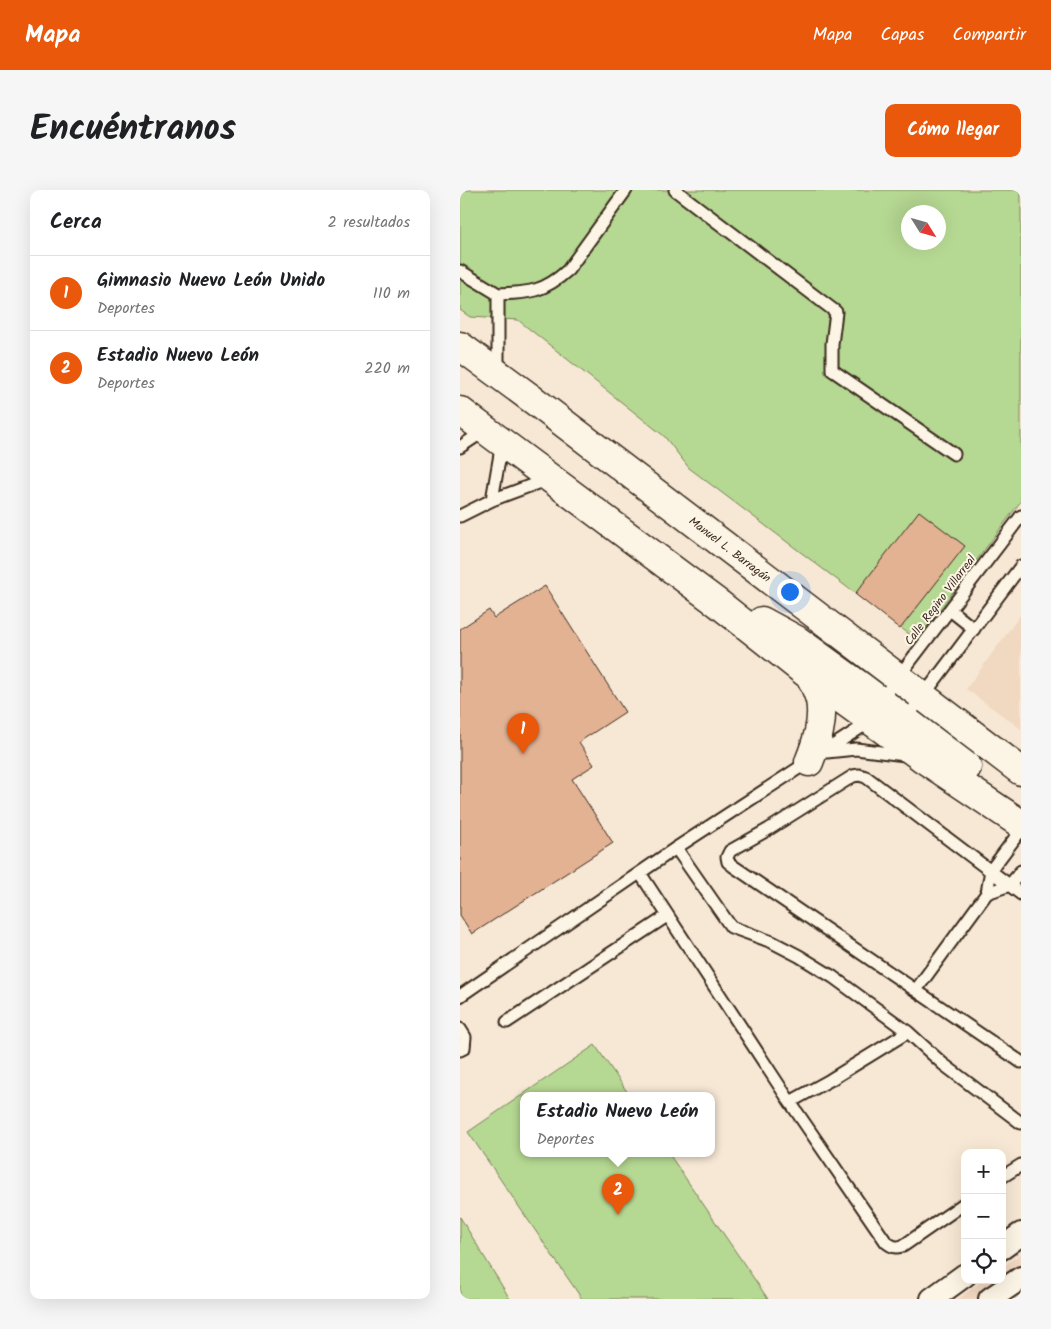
<!DOCTYPE html>
<html lang="es">
<head>
<meta charset="utf-8">
<style>
	:root { --surface:#fff; --page:#f6f6f6; --text:#202124; --muted:#757577; --line:#e0e0e0; --accent:#ea580c }
	body { margin:0; font-family:Kalam,sans-serif; background:var(--page); color:var(--text) }
	.controls { position:absolute; right:15px; bottom:15px; display:grid; overflow:hidden; border-radius:10px; box-shadow:0 5px 20px #0002 }
	.controls button { width:45px; height:45px; display:grid; place-items:center; padding:0; border:0; border-bottom:1px solid var(--line); background:var(--surface); color:var(--text); font:25px sans-serif }
	.compass { position:absolute; left:441px; top:15px; width:45px; height:45px; border-radius:50%; background:var(--surface); box-shadow:0 5px 20px #0002; rotate:127deg }
	.you { position:absolute; left:329px; top:401px; width:18px; height:18px; margin:-12px; border:4px solid #fff; border-radius:50%; background:#1a73e8; box-shadow:0 0 0 8px #1a73e833 }
	.badge { display:grid; place-items:center; width:32px; height:32px; border-radius:50%; background:var(--accent); color:#fff; font-size:16px; font-weight:700 }
	.pin { position:absolute; translate:-50% -41px; filter:drop-shadow(0 1px 2px #0008) }
	.pin::after { content:''; position:absolute; top:26px; width:18px; height:15px; background:inherit; clip-path:polygon(0 0,100% 0,50% 100%) }
	.popup { position:absolute; left:60px; top:902px; width:195px; height:65px; box-sizing:border-box; display:grid; place-content:center; border-radius:10px; background:var(--surface); filter:drop-shadow(0 1px 4px #0005); font-size:16px; white-space:nowrap; color:var(--muted) }
	.popup b { font-size:19px; color:var(--text) }
	.popup::after { content:''; position:absolute; left:50%; top:100%; margin-left:-10px; border:10px solid transparent; border-top-color:var(--surface) }
	.list { margin:0; padding:0; list-style:none }
	h2 { display:flex; justify-content:space-between; align-items:center; height:65px; margin:0; padding:0 20px; font-size:21px }
	h2 small { font-size:16px; font-weight:400; color:var(--muted) }
	.list li { display:grid; grid-template-columns:32px 1fr auto; gap:15px; align-items:center; box-sizing:border-box; height:75px; padding:0 20px; border-top:1px solid var(--line) }
	.list b { display:block; font-size:19px; white-space:nowrap }
	.list p { margin:0; font-size:16px; white-space:nowrap; color:var(--muted) }
	.list em { font-size:16px; font-style:normal; color:var(--muted) }
	.icon { flex:none; width:28px; height:28px; fill:none; stroke:currentColor; stroke-width:2; stroke-linecap:round; stroke-linejoin:round }
	.map { position:relative; flex:none; width:561px; height:1109px; overflow:hidden; border-radius:10px }
	header { display:flex; align-items:center; gap:30px; box-sizing:border-box; height:70px; padding:0 25px; background:var(--accent); color:#fff }
	header strong { font-size:24px }
	nav { display:flex; gap:28px; margin-inline-start:auto; font-size:18px }
	.intro { display:flex; align-items:center; justify-content:space-between; box-sizing:border-box; height:120px; padding:0 30px }
	h1 { margin:0; font-size:35px }
	.button { padding:12px 22px; border-radius:10px; background:var(--accent); color:#fff; font-size:18px; font-weight:700 }
	main { display:flex; gap:30px; padding:0 30px }
	aside { flex:1; background:var(--surface); border-radius:10px; box-shadow:0 5px 20px #0002 }
	.map>svg:first-child { display:block }
</style>
</head>
<body>
<header>
<strong>Mapa</strong>
<nav><a>Mapa</a><a>Capas</a><a>Compartir</a></nav>
</header>
<div class="intro"><h1>Encuéntranos</h1><a class="button">Cómo llegar</a></div>
<main>
<aside>
<h2>Cerca<small>2 resultados</small></h2>
<ul class="list">
<li><span class="badge">1</span><div><b>Gimnasio Nuevo León Unido</b><p>Deportes</p></div><em>110 m</em></li>
<li><span class="badge">2</span><div><b>Estadio Nuevo León</b><p>Deportes</p></div><em>220 m</em></li>
</ul>
</aside>
<div class="map">
<svg width="561" height="1109" viewBox="0 0 561 1109">
	<rect width="100%" height="100%" fill="#f7e8d5"/>
	<filter id="ink" filterUnits="userSpaceOnUse"><feTurbulence type="fractalNoise" baseFrequency=".02" numOctaves="2"/><feDisplacementMap in="SourceGraphic" scale="10" xChannelSelector="R" yChannelSelector="G"/><feConvolveMatrix kernelMatrix="1 2 1 2 8 2 1 2 1" color-interpolation-filters="sRGB"/></filter>
	<g filter="url(#ink)">
		<!-- built -->
		<path fill="#f1d8c1" d="M561 424V539L506 499Z
			M561 1064V1109H498L524 1090H542V1077Z"/>
		<!-- green -->
		<path fill="#b5d892" stroke="#788158" fill-rule="evenodd" d="M0 0H561V311L457 450 229 278 204 246 58 130 10 127 0 120ZM448 22H478V52H448Z
			M135 855 170 906H64V964H209L308 1109H122L8 942Z
			M0 1027 50 1109H0Z"/>
		<!-- building -->
		<path fill="#e2b293" stroke="#3b2a1e" d="M459 321 505 356 440 439 395 404Z
			M85 396 165 522 119 552 134 575 112 589 153 653 12 744 0 725V439L29 420 34 428Z"/>
		<g fill="none" stroke-linecap="round" stroke-linejoin="round">
			<defs>
				<path id="lane" d="M215 0 376 122 372 154V180L494 264
					M0 81 38 104
					M38 182V104C69 103 84 102 108 80L166 0
					M0 257 24 241
					M32 310 42 253
					M0 326 32 310 88 289
					M490 420 514 439
					M420 511 561 326
					M445 530 561 376
					M367 562 396 559 445 565
					M216 658 271 737 312 752 339 766 373 787 448 842 483 874 561 933
					M180 683 330 912 426 1052C432 1057 436 1058 443 1056L505 1013
					M527 703 550 695 561 681
					M561 704 406 587 399 585 393 586 309 639 270 661 267 667 268 672 273 676 561 872
					M456 800 527 703 531 680 561 640
					M0 806 216 658 411 531
					M47 832 207 726
					M0 839 5 847 4 858 0 860
					M330 912 370 890 448 842
					M542 987 561 975"/>
				<path id="street" d="M542 1058 561 1044
					M472 1109 505 1085
					M530 1109 561 1088"/>
				<g id="highway">
					<path id="s1" d="M0 156 80 215 561 581"/>
					<path d="M0 221 259 414 351 487 461 567 561 634"/>
					<path d="M302 431 337 450 403 498 507 577"/>
					<path d="M349 572C357 552 364 531 360 510 358 502 354 494 351 487"/>
				</g>
			</defs>
			<!-- lane casing -->
			<use href="#lane" stroke="#3b2a1e" stroke-width="15"/>
			<!-- street casing -->
			<use href="#street" stroke="#3b2a1e" stroke-width="26"/>
			<!-- highway casing -->
			<use href="#highway" stroke="#3b2a1e" stroke-width="31"/>
			<!-- lane -->
			<use href="#lane" stroke="#fcf5e5" stroke-width="11"/>
			<!-- street -->
			<use href="#street" stroke="#fcf5e5" stroke-width="22"/>
			<!-- highway -->
			<use href="#highway" stroke="#fcf5e5" stroke-width="28"/>
		</g>
	</g>
	<g text-anchor="middle" stroke-width="4" stroke-linejoin="round" paint-order="stroke">
		<!-- street labels -->
		<g font-size="12" fill="#3b2a1e" stroke="#fcf5e5">
			<text dy="4" stroke="none"><textPath href="#s1" startOffset="338">Manuel L. Barragán</textPath></text>
			<text transform="translate(480 410) rotate(-53)" y="4">Calle Regino Villarreal</text>
		</g>
	</g>
</svg>
<div class="controls">
<button>+</button>
<button>−</button>
<button><svg class="icon" aria-label="locate" viewBox="0 0 24 24"><circle cx="12" cy="12" r="6"/><path d="M12 2v4M12 18v4M2 12h4M18 12h4"/></svg></button>
</div>
<svg class="compass" viewBox="-18 -18 36 36"><path d="M0-13l5 13h-10z" fill="#e53935"/><path d="M0 13l5-13h-10z" fill="#757577"/></svg>
<div class="you"></div>
<div class="pin badge" style="left:63px;top:564px">1</div>
<div class="pin badge" style="left:158px;top:1025px">2</div>
<div class="popup"><b>Estadio Nuevo León</b>Deportes</div>
</div>
</main>
</body>
</html>
